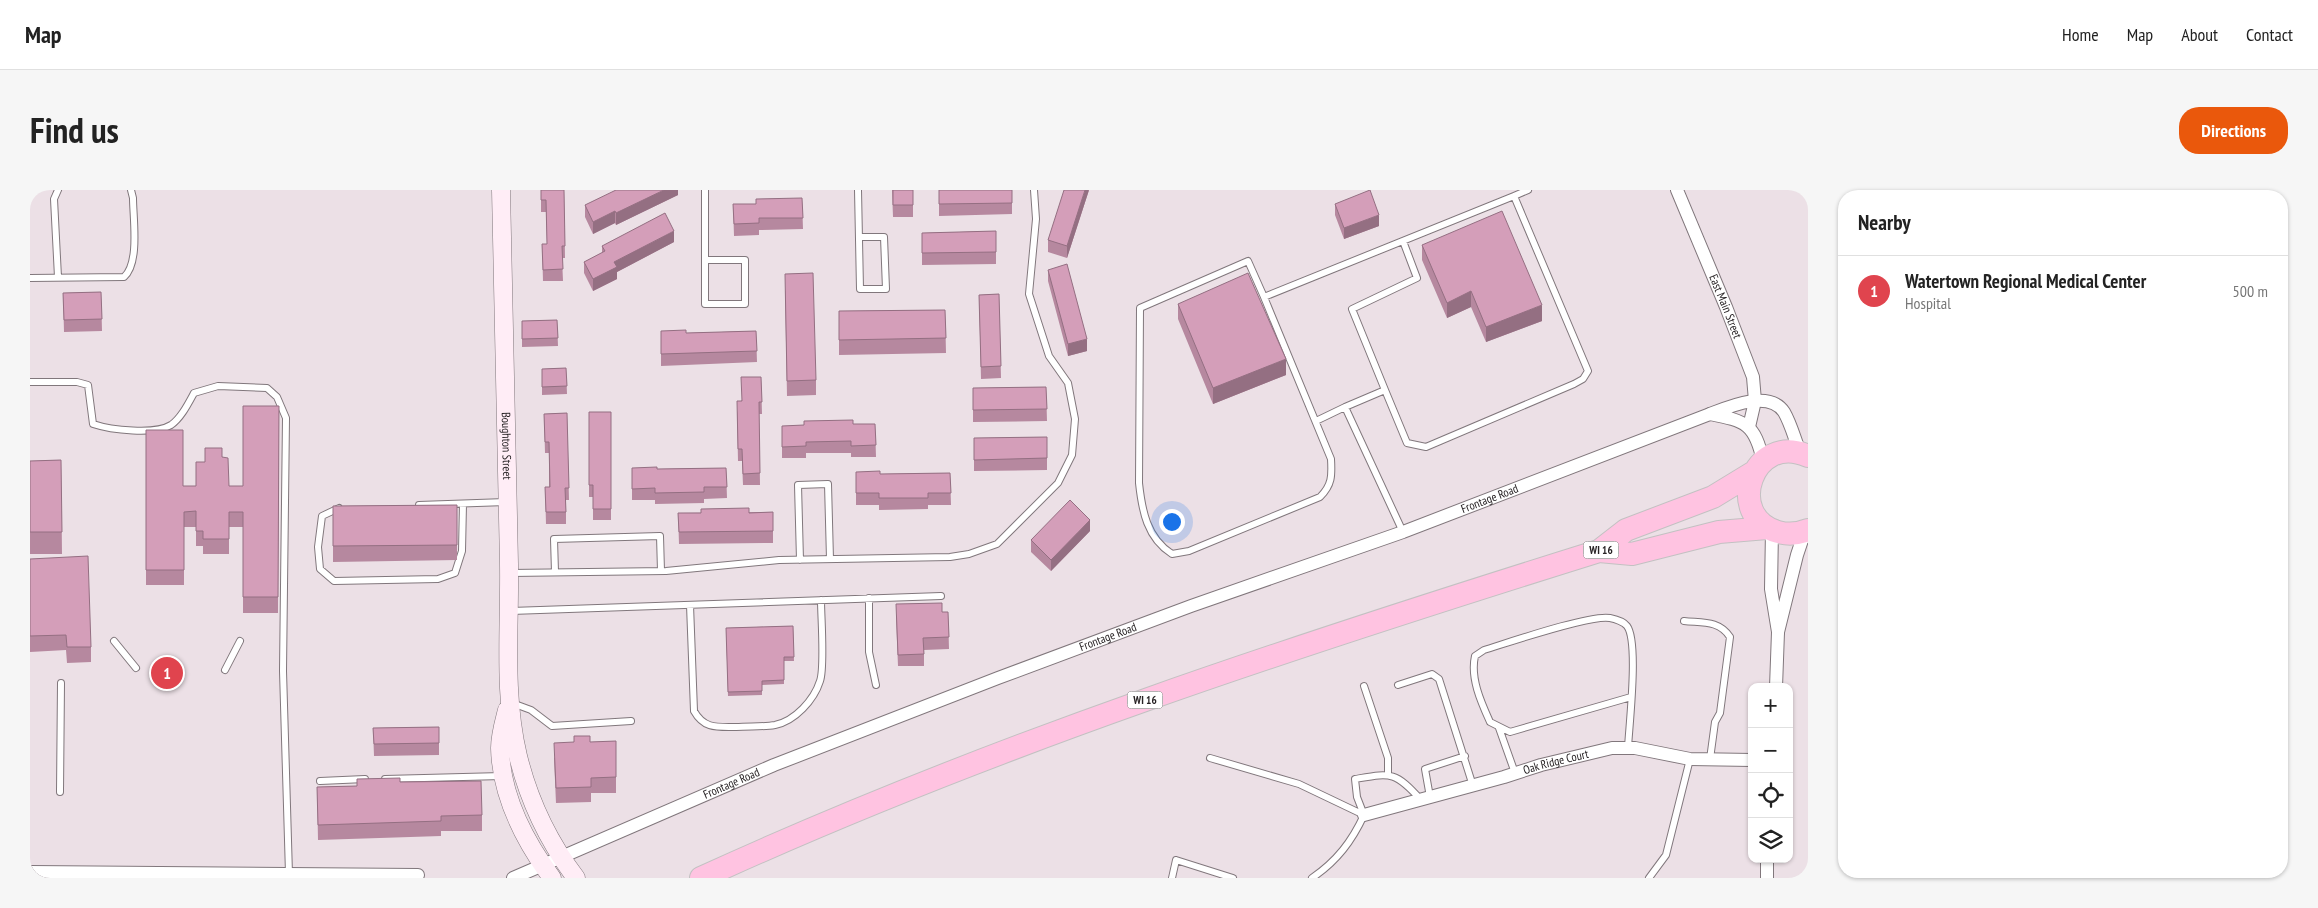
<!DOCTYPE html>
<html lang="en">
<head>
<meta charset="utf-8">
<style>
	:root { --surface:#fff; --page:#f6f6f6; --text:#222; --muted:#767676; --line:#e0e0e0; --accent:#ea580c }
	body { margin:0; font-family:"PT Sans Narrow",sans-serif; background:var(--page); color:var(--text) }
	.controls { position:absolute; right:15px; bottom:15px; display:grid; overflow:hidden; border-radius:10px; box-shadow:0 1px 4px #0004 }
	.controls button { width:45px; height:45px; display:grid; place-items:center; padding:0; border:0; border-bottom:1px solid var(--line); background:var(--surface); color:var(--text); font:25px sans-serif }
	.you { position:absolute; left:1141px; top:331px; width:18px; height:18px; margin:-12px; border:4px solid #fff; border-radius:50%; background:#1a73e8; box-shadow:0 0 0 8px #1a73e833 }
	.badge { display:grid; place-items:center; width:32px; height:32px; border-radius:50%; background:var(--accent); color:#fff; font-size:16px; font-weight:700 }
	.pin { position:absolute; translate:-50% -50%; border:2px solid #fff; box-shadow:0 1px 5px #0006 }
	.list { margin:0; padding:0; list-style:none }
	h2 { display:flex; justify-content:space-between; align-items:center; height:65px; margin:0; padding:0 20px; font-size:21px }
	h2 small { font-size:16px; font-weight:400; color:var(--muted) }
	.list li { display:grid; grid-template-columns:32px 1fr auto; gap:15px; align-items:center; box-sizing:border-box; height:70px; padding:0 20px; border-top:1px solid var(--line) }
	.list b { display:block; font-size:19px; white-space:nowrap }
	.list p { margin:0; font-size:16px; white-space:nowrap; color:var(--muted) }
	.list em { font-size:16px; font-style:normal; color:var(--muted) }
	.icon { flex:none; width:28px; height:28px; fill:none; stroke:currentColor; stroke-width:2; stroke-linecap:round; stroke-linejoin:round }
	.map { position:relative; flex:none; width:1778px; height:688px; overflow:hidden; border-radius:20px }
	header { display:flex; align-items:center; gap:30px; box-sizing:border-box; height:70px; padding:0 25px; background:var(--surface); border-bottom:1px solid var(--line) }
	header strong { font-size:24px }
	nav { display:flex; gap:28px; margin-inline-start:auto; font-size:18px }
	.intro { display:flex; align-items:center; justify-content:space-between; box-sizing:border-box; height:120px; padding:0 30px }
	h1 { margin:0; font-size:35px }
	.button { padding:12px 22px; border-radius:20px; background:var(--accent); color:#fff; font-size:18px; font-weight:700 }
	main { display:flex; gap:30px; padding:0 30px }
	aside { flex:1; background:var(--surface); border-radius:20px; box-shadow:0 1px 4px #0004 }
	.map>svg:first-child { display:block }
</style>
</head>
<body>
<header>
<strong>Map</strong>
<nav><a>Home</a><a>Map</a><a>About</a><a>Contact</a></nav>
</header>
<div class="intro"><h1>Find us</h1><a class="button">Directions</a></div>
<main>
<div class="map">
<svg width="1778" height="688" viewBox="0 0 1778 688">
	<rect width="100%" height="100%" fill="#ece0e6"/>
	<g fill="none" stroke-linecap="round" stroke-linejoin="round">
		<defs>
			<path id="lane" d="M675 0V114H715V70H675
				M828 0 830 99H856L854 47H830
				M28 87 24 9 28 0
				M0 88 94 87C110 73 103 28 103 8L101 0
				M1234 107 1301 269C1302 286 1302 295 1290 307L1159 361 1142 364C1117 348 1112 321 1109 293L1110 118 1218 71 1234 107 1484 6
				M0 192H47L58 195 63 234C81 240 125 245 141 235 151 228 158 214 164 203L188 196 237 198 247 207 256 228 253 481 259 684
				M1355 200 1322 119 1387 88 1373 51
				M1286 231 1315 217
				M389 315 476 312
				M309 318 292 326 288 357 290 379 304 391 408 389 425 383 432 361 433 314
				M1373 342 1315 217 1355 200 1377 253 1396 257 1544 194 1553 189 1558 181 1484 6 1498 0
				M770 370 768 295 798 294 800 369
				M525 382 524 349 630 346 631 381
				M480 383 636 381 749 370 920 367 939 364 967 354 1028 293 1042 265 1045 229 1038 193 1019 166 999 104 1006 29 1004 0
				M839 408V462L846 495
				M660 415 664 521C674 539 687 537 706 537 719 536 733 537 745 535 765 531 784 510 790 491 795 477 791 428 791 410
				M481 421 911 406
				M1654 431C1672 433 1689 430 1700 447L1690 523 1685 532 1680 569
				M84 451 106 478
				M195 480 210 451
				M1368 495 1402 484 1409 489 1443 596
				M1334 496 1358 568V584
				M482 513 501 520 522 536 601 531
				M1469 538 1485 583
				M1598 558C1599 536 1609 452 1597 436 1594 432 1585 429 1580 428 1561 424 1477 453 1454 460L1445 466C1440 488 1451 512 1460 532L1480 542 1601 507
				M1180 568 1269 594 1334 625
				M355 589 472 586
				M290 591 335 589
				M30 602 31 493
				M1400 607 1395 579 1435 566
				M1142 688 1146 670 1203 688
				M1282 688C1307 671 1322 651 1334 625L1327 607 1325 589C1361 583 1365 581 1391 610
				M1619 688 1636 665 1660 569"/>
			<g id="street">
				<path id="s1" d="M1647 0 1696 117 1723 187 1725 211 1719 237"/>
				<path d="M1733 271C1725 234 1716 231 1680 224 1698 217 1739 199 1754 222 1761 234 1765 250 1770 262"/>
				<path d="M1742 340 1741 399 1748 442 1767 365 1772 350 1778 343"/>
				<path d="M1746 497 1748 442"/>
				<path id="s2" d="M1334 625 1474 587 1511 575 1582 558H1605L1660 569 1722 570"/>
				<path d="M0 682 388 685"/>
				<path id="s3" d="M483 688 744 575 968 488 1161 416 1373 342 1680 224"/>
				<path d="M1737 688V669"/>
			</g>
			<g id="secondary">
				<path id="s4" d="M471 0C474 125 476 249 479 374 480 438 473 504 488 566 499 611 518 651 546 688"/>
				<path d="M477 520C474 532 470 545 470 558 471 606 494 650 522 688"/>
			</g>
			<path id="highway" d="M1778 266C1722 241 1694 327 1748 342 1759 345 1768 344 1778 340
				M1724 282 1683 307 1596 340 1569 361 1602 364 1689 342 1737 338
				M671 688C961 555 1265 456 1569 361"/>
		</defs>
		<!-- lane casing -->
		<use href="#lane" stroke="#81777c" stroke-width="8"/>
		<!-- street casing -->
		<use href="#street" stroke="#81777c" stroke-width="14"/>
		<!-- secondary casing -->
		<use href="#secondary" stroke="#81777c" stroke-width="19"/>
		<!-- highway casing -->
		<use href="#highway" stroke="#c3c1c2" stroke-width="24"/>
		<!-- lane -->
		<use href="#lane" stroke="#fff" stroke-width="6"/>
		<!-- street -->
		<use href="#street" stroke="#fff" stroke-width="12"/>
		<!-- secondary -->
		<use href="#secondary" stroke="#ffedf6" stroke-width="18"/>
		<!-- highway -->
		<use href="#highway" stroke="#ffc3e1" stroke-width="22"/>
	</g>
	<!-- wall -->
	<path fill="#b6889f" d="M511 0H534L535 68H532L533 91H513L512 54H517L516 22H511Z
		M648 0V5L586 35 585 33 563 44 555 27V15Z
		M862 0H883V27H863Z
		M909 0H982V24L909 26Z
		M1059 0 1037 68 1018 62V50Z
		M772 8 773 39 729 40V45L704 46 703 14H726Z
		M1305 14 1349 36 1314 49 1305 25Z
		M966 41V74L892 75V43Z
		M644 52 587 82V89L563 101 554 83V72L572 63V56Z
		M1392 55 1512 131 1456 152 1441 117 1417 128 1392 70Z
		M1018 80 1057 161 1038 166 1018 91Z
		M755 99 786 190V205L757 206Z
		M71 102 72 141 34 142 33 103Z
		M969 104 971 188 951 189 949 105Z
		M1148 114 1256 185 1183 214 1148 129Z
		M915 120 916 163 809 165V121Z
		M527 130 528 156 492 157V131Z
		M631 141 656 143 726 141 727 172 631 176Z
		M536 178 537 204 512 205V179Z
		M731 187 732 224H729L730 295H713L712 271H708L707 223 711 211Z
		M1016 197 1017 231 943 232V198Z
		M249 216 248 423H213V337H199V364H173V356H166V337H154V395H116V240L153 296H166L175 272 192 267 199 296H213Z
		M559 222H581V330H563V307H559Z
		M537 223 539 310H536V334H516L515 297H519V263H515L514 224Z
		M845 234 846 267H821V263H776V268H752V236Z
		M1017 247V280L944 281V248Z
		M31 270 32 364H0V271Z
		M602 278 627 279 696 278 697 308 674 309V313L625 314V310H602Z
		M826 282 850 284 920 283 921 315H898V319L849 320V315H826Z
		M427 315V370L303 372V316Z
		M743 322V353L649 354 648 323Z
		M1060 341 1021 381 1001 362V350Z
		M0 369 61 457V472L37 473 36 460 0 462Z
		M918 422 919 459 894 460V476H868L866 426Z
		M763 436 764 471H754V494L732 495V505L698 506 696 438Z
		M409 537V565L344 566 343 538Z
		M586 551V603H561V612L526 613 524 568 560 552Z
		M370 592 452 625V641H411V646L288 650 287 597 327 596Z"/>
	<!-- shaded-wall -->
	<path fill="#946f82" d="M634 0H648V5L586 35V23Z
		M1055 0H1059L1037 68V56Z
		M585 21V33L563 44V32Z
		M1349 25V36L1314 49V38Z
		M644 41V52L587 82V89L563 101V89L584 72Z
		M1441 101V117L1417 128V113Z
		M1512 115V131L1456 152V137Z
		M1057 149V161L1038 166V154Z
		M1256 169V185L1183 214V198Z
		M1060 330V341L1021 381V370Z"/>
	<!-- building -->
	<path fill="#d49eb9" stroke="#946f82" d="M511 0H534L535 56H532L533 79 513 80 512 54H517L516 10H511Z
		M586 0H634L586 23 585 21 563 32 555 15Z
		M863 0H883V15H863Z
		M909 0H982V13L909 14Z
		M1034 0H1055L1037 56 1018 50Z
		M1340 0 1349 25 1314 38 1305 14Z
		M772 8 773 28H729V33L704 34 703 14H726V9Z
		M1472 21 1512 115 1456 137 1441 101 1417 113 1392 55Z
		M635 23 644 41 584 72 587 77 563 89 554 72 575 61 572 56Z
		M966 41V62L892 63V43Z
		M1037 74 1057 149 1038 154 1018 80Z
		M783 83 786 190 757 191 755 84Z
		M1218 83 1256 169 1183 198 1148 114Z
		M71 102 72 129 34 130 33 103Z
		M969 104 971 176 951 177 949 105Z
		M915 120 916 148 809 150V121Z
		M527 130 528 148 492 149V131Z
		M656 140V143L726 141 727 161 631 164V141Z
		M536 178 537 196 512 197V179Z
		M711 187H731L732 212H729L730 283 713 284 712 259H708L707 211H712Z
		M1016 197 1017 219 943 220V198Z
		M213 216H249L248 407H213V322H199V349H173V341H166V321L154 322V380H116V240H153V296H166V272H175V258H192V267L198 268 199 296H213Z
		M559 222H581V319H563V295H559Z
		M537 223 539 298H535L536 322H516L515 297H520L519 252H515L514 224Z
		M823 230V234H845L846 255 821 256V251L776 252V256L752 257V236L774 235V231Z
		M1017 247V268L944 270V248Z
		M31 270 32 342H0V271Z
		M627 277V279L696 278 697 297H674V302L625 303V298L602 299V278Z
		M850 281V284L920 283 921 303H898V308H849V303H826V282Z
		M1040 310 1060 330 1021 370 1001 350Z
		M427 315V355L303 356V316Z
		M719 318V323L743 322V341L649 342 648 323H671V319Z
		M58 366 61 457H37L36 445 0 446V369Z
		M912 413V422H918L919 447 893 448 894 464 868 465 866 414Z
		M763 436 764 467H754V490L732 491V501L698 502 696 438Z
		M409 537V553L344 554 343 538Z
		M544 546H560V552L586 551V587L561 588V597L526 598 524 553 544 552Z
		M370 588V592L451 591 452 625 411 626V631L288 635 287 597 327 596V589Z"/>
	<g text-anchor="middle" stroke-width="4.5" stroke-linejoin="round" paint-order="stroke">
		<!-- shield labels -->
		<g fill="#fff" stroke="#686466" stroke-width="1">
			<rect x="1553.5" y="351.5" width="35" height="17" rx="4"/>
			<rect x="1097.5" y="501.5" width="35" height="17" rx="4"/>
		</g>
		<g font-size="11" font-weight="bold" fill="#272224">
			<text x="1571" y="364">WI 16</text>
			<text x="1115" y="514">WI 16</text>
		</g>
		<!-- street labels -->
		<g font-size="12" fill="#272224" stroke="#fff">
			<text dy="4" stroke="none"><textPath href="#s1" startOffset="126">East Main Street</textPath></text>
			<text dy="4" stroke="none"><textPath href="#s4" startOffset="256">Boughton Street</textPath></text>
			<text dy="4" stroke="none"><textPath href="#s3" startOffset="1048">Frontage Road</textPath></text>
			<text dy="4" stroke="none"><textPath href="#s3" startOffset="642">Frontage Road</textPath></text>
			<text dy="4" stroke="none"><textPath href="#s2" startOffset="199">Oak Ridge Court</textPath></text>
			<text dy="4" stroke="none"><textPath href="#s3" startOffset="238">Frontage Road</textPath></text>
		</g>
	</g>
</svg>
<div class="controls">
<button>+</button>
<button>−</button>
<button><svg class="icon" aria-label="locate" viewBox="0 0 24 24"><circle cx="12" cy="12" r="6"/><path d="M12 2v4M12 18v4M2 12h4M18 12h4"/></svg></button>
<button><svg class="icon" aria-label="layers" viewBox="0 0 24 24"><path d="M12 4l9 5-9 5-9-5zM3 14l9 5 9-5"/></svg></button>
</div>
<div class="you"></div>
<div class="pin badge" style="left:137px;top:483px;background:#e0444e">1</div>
</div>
<aside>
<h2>Nearby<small></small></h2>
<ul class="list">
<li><span class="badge" style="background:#e0444e">1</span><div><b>Watertown Regional Medical Center</b><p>Hospital</p></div><em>500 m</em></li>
</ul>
</aside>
</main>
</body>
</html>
